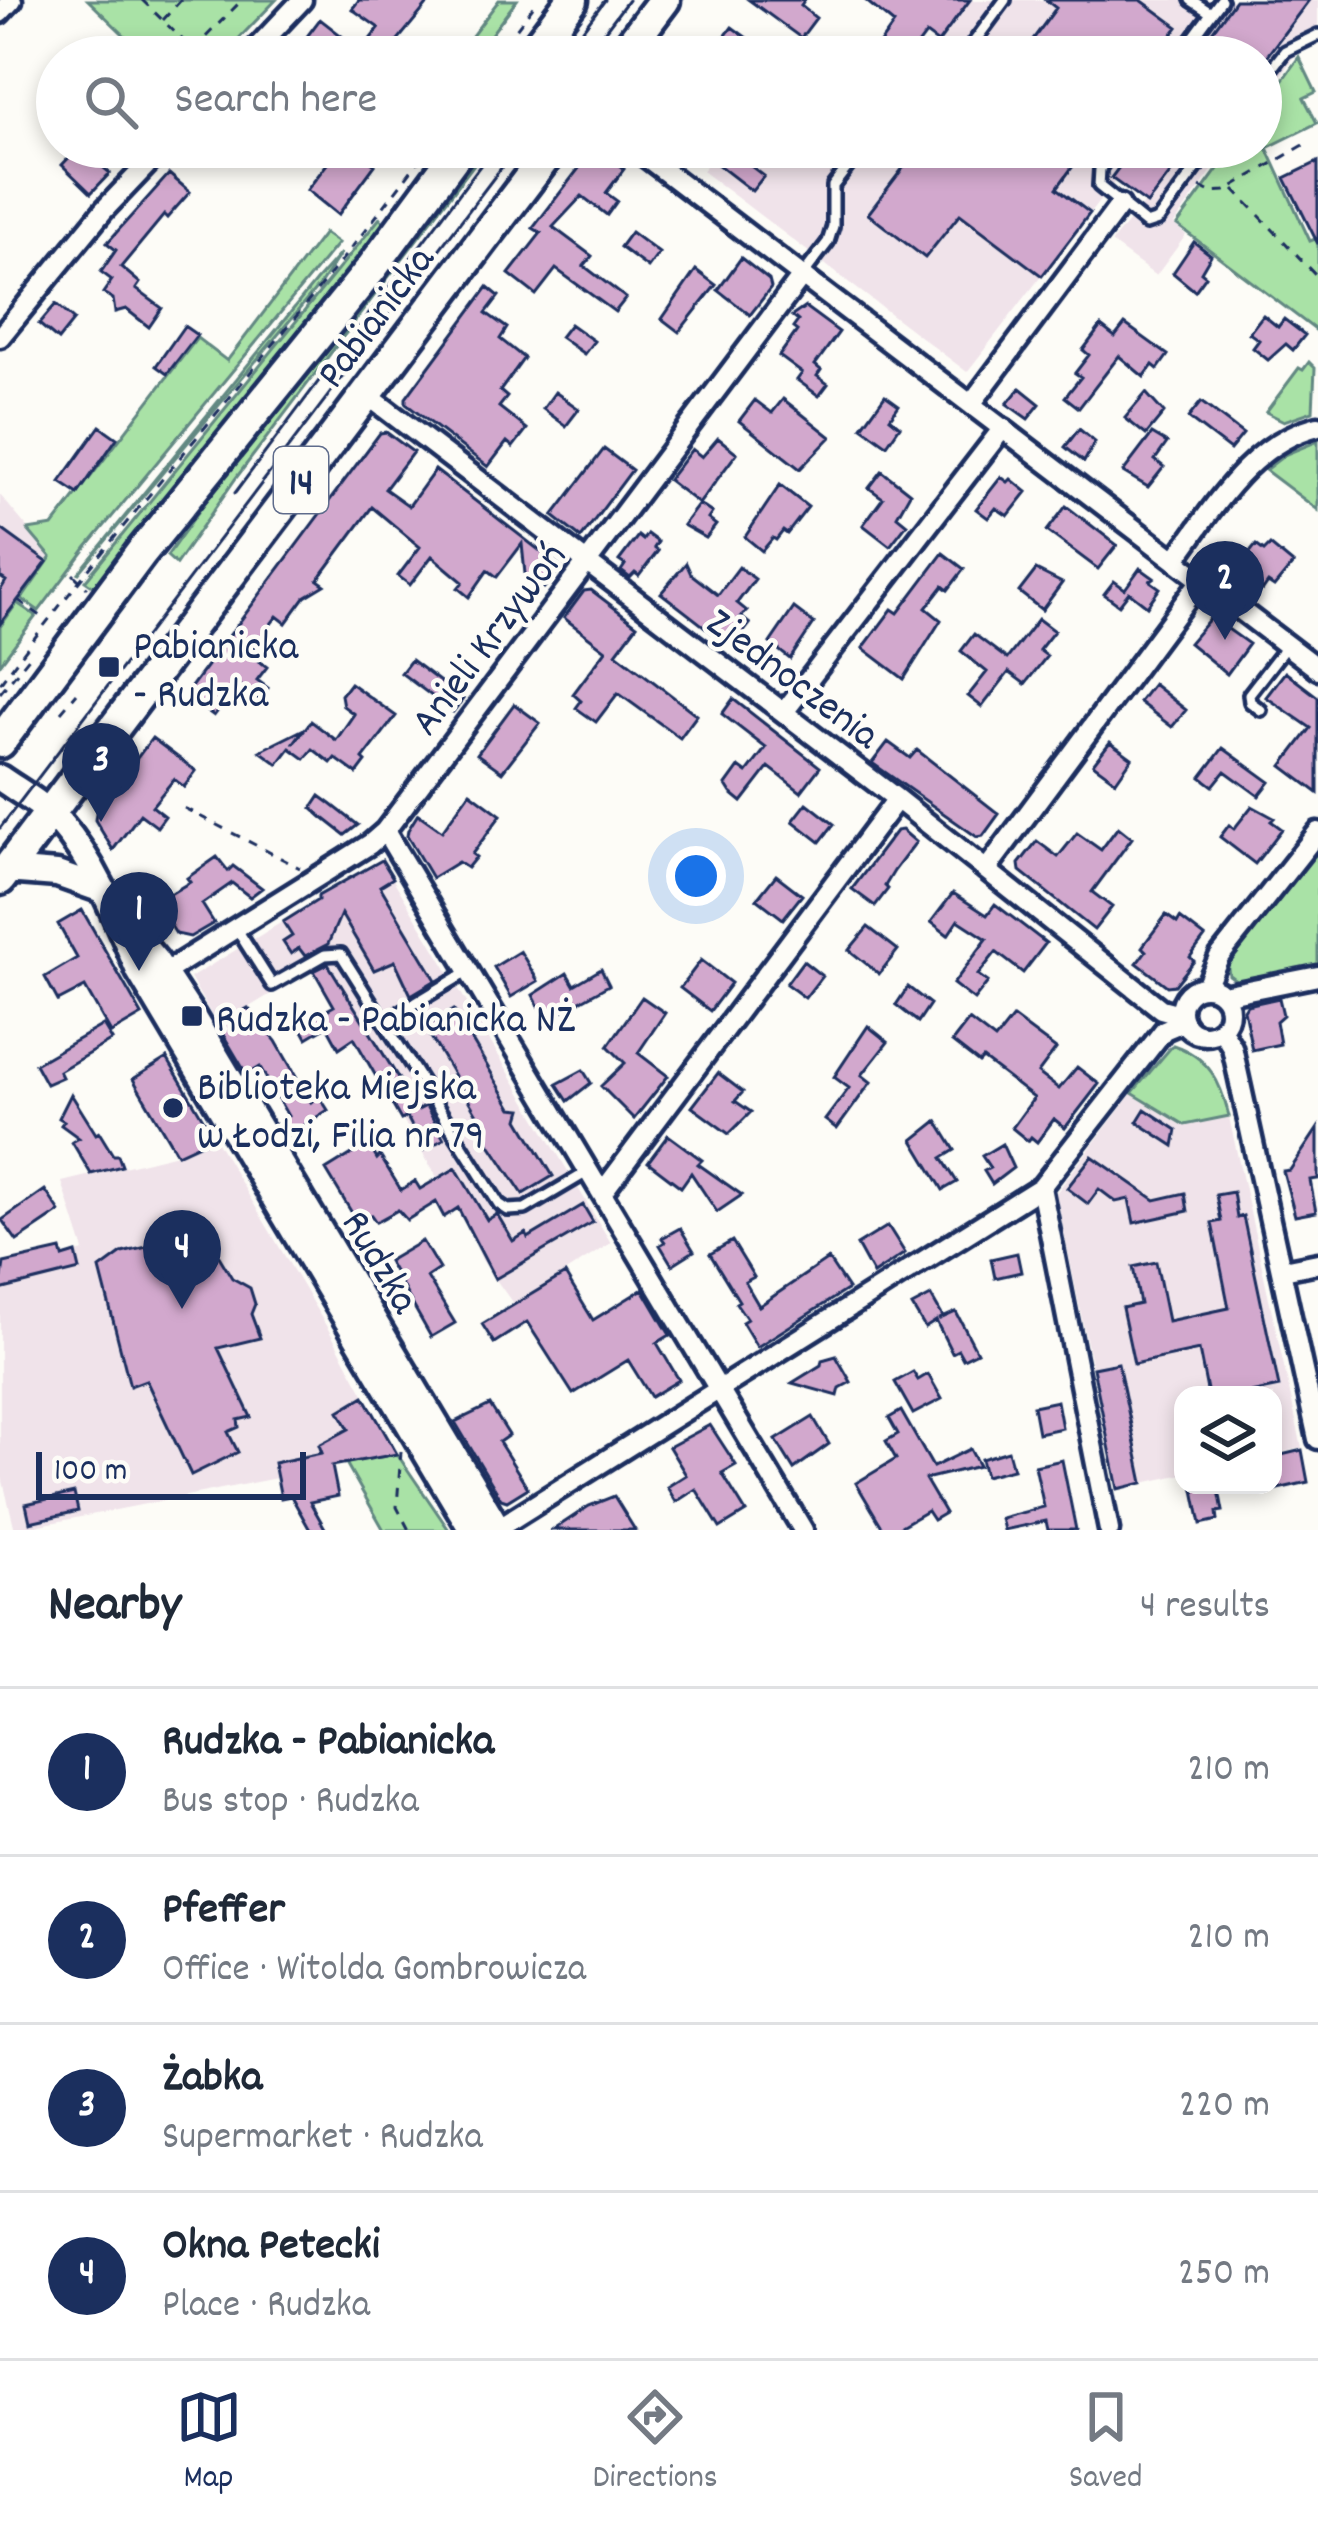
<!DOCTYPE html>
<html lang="en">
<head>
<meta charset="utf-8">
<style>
	:root { --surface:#fff; --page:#f6f6f7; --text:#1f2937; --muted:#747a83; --line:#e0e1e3; --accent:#1b2f5e }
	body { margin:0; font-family:Dekko,sans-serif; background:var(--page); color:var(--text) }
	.controls { position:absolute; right:36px; bottom:36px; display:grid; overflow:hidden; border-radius:24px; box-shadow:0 6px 18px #0003 }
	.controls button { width:108px; height:108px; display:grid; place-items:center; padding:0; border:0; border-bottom:3px solid var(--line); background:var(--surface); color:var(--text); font:60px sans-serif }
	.scale { position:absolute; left:36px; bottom:30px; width:270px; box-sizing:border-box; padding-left:12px; border:6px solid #1b2f5e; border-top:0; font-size:33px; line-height:42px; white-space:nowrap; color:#1b2f5e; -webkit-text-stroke:9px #fdfcf7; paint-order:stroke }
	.you { position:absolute; left:696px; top:876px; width:42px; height:42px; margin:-30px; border:9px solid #fff; border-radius:50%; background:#1a73e8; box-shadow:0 0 0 18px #1a73e833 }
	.badge { display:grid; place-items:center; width:78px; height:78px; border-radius:50%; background:var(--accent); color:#fff; font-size:39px; font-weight:700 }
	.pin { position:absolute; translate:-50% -99px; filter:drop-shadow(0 3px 6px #0008) }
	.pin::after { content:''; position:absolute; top:63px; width:42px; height:36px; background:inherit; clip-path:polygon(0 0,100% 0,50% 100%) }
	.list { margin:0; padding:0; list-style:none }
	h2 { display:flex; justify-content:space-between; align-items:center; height:156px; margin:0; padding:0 48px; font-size:51px }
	h2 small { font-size:39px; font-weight:400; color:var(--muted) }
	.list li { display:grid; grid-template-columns:78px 1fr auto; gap:36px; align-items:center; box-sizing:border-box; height:168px; padding:0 48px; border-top:3px solid var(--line) }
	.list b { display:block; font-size:45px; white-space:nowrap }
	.list p { margin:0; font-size:39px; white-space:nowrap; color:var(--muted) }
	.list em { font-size:39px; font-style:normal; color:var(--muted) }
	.icon { flex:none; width:66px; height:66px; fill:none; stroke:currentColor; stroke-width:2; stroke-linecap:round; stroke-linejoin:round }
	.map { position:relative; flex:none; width:1318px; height:1530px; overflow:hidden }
	.search { position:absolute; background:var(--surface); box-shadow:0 6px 18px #0003; left:36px; right:36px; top:36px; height:132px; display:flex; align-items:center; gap:30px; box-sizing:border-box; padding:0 42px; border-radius:66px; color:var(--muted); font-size:45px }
	.sheet { height:828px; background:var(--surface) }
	nav { display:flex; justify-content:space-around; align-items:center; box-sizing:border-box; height:168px; border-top:3px solid var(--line); background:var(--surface); font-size:33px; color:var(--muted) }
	nav a { display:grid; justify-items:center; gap:6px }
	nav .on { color:var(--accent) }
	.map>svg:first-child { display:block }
</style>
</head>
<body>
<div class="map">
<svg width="1318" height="1530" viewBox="0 0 1318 1530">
	<rect width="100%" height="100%" fill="#fdfcf7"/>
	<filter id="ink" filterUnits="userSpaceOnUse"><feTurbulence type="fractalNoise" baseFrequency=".00833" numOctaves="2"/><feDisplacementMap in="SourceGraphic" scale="24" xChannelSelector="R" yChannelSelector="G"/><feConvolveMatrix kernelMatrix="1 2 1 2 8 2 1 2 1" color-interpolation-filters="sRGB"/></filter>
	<g filter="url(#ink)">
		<!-- built -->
		<path fill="#f0e3ea" d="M882 0H1318V42L1295 55 1261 103V57H927L937 43Z
			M720 147H1229L1174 224 1186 235 1156 276 1111 243 1144 203 1115 181 967 372 702 171Z
			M0 495 51 556 0 627Z
			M382 861 611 1243 514 1305 482 1260 470 1232 312 969 218 1026 190 978Z
			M1132 1093 1185 1125 1229 1117 1302 1448 1273 1454V1395H1183V1474L1117 1489 1056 1193Z
			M214 1137 331 1334 397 1454 15 1530 0 1469V1272L84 1251 62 1182 177 1154Z"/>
		<!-- green -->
		<path fill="#a9e2a6" stroke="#628882" stroke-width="3" d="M88 0H276L221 57H147Z
			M499 0H517L474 57H456Z
			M1299 57 1316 92 1304 98 1317 123 1267 148 1310 241 1318 238V332L1177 225 1234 147H1261V110Z
			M482 147H487L236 478 176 564 167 556 227 471 358 312Z
			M380 218 384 223 94 587 85 581Z
			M324 233 338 243 87 547 39 611 22 599 51 557 28 530 53 526 197 338 227 361Z
			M341 253 321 283 78 574 316 281Z
			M1309 362 1315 368 1313 411 1284 421 1266 412 1299 368 1303 370Z
			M1318 441V510L1265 470 1286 454Z
			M17 603 36 616 0 664V627Z
			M1318 843V965L1237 981 1229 975 1227 962Z
			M1173 1045C1209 1057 1221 1082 1229 1116L1185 1125 1132 1093Z
			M397 1454 449 1530H384L346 1463Z"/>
		<!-- building -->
		<path fill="#d2a8cd" stroke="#1b2f5e" stroke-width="3" d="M359 0H431L384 57H312L299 47 320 19 361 51 379 28 352 9Z
			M749 0H805L801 6 816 18 801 38Z
			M865 0H970L938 43 926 34 909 57H870L894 24Z
			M1046 0H1141L1178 27 1155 57H1020L1056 8Z
			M1235 0H1309L1266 57H1212L1200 48Z
			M732 27 773 57H724L715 50Z
			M79 147 110 173 91 193 62 165Z
			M320 147H351L375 165 338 215 307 190 333 156Z
			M695 147H726L764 176 752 191Z
			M919 147H1087L1057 188 1090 213 1042 276 960 214 925 258 868 214Z
			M1134 147H1199L1182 170 1176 166 1147 204 1111 178Z
			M599 149 624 169 606 193 617 201 607 215 582 196 553 227 592 256 584 266 626 298 615 312 556 269 536 295 509 274 541 233 533 228 593 150Z
			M1318 162V244L1285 178Z
			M169 174 190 192 167 218 164 215 121 267 140 283 136 289 162 308 149 327 126 309 115 312 113 299 103 293 112 280 101 272 116 250 107 243Z
			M631 232 659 253 648 268 620 247Z
			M1194 242 1211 255 1201 272 1206 276 1195 291 1173 273Z
			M741 258 769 280 771 288 750 315 718 290Z
			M696 270 716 285 679 332 662 319Z
			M488 287 499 296 486 313 507 328 500 339 524 358 500 391 507 397 499 407 527 429 513 447 507 442 488 467 406 404V398Z
			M56 304 74 320 58 340 39 324Z
			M805 307 839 332 815 365 821 370 817 376 828 384 819 396 797 380 802 373 779 356 797 331 793 328 798 321 792 316Z
			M1263 315 1278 327 1284 319 1305 335 1293 350 1286 344 1268 360 1253 348 1259 340 1249 333Z
			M570 324 594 341 584 354 560 337Z
			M1125 324 1168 355 1158 369 1153 365 1144 377 1119 356 1079 408 1065 397 1081 377 1075 373 1089 355 1083 350 1101 326 1115 337Z
			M184 326 197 335 167 374 156 366Z
			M1020 388 1040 404 1028 419 1007 404Z
			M555 392 579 409 566 426 543 409Z
			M1146 393 1164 413 1146 435 1125 418Z
			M885 395 899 405 890 418 900 426 887 445 862 427Z
			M783 399 831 437 800 469 739 421 755 400 772 413Z
			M1201 402 1243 434 1230 450 1188 418Z
			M100 426 117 438 78 494 60 482Z
			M1079 429 1095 442 1084 462 1065 447Z
			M386 432 413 452 385 489 409 506 435 470 561 567 544 588 525 574 522 544 497 577 488 570 469 597 458 588 463 582 432 556 410 585 398 576 420 547 372 507 318 580 325 585 305 597 286 623 277 616 249 653 267 667 257 680 268 688 260 700 238 684 214 716 185 695 380 433Z
			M1152 434 1167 443 1155 460 1164 467 1148 487 1123 472Z
			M718 438 737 453 699 504 668 480 692 449 702 457Z
			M604 449 632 470 581 538 553 516Z
			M882 471 910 493 897 516 907 524 890 546 863 525 883 498 869 488Z
			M1001 477 1008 482 1011 479 1027 492 1008 516 996 508 988 518 976 509Z
			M780 485 808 507 787 534 783 531 776 540 773 538 762 551 745 537Z
			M699 504 712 513 708 519 716 525 706 538 683 525Z
			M1066 506 1117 545 1098 569 1047 531Z
			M0 528 47 562 0 624V591L6 581 0 577Z
			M647 534 658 542 654 548 658 551 639 576 635 573 630 578 621 571 625 565 619 561 638 536 643 540Z
			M1256 545 1264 551 1270 545 1293 564 1274 587 1268 583 1263 590 1251 580 1242 592 1227 581Z
			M943 553 964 569 948 590 943 586 926 608 941 620 904 679 863 648 892 609 898 613Z
			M686 563 691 574 718 595 739 567 755 579 737 603 747 611 741 617 750 624 739 638 731 631 723 641 661 593Z
			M1140 568 1154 578 1150 581 1160 588 1147 606 1129 592 1119 605 1104 594 1114 581 1125 589Z
			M1036 570 1062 583 1042 610 1019 592Z
			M591 590 637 625 616 653 697 715 680 738 618 693 596 722 576 708 581 701 573 694 606 650 564 618 584 591Z
			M794 608 814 623 790 659 770 643Z
			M1211 617 1249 644 1227 674 1189 643Z
			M1038 619 1054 631 1039 650 1047 656 1025 684 1009 672 982 707 968 696 987 672 961 651 974 634 1007 659Z
			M411 660 463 699 453 712 401 673Z
			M1285 672 1318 697V793L1282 766 1311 728 1266 697Z
			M350 683 396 716 363 759 366 762 357 774 335 758 331 763 313 749 305 759 290 748 278 764 260 751 304 729 293 744 311 721 336 740 354 714 343 706 341 695Z
			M1153 684 1186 710 1172 727 1139 702Z
			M733 699 820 767 801 792 769 767 742 802 731 793 726 785 739 767 747 773 766 748 722 714Z
			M514 704 540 723 502 772 477 754Z
			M152 738 196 771 184 787 174 779 152 806 165 816 157 827 140 814 113 850 95 820 96 813Z
			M888 742 910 758 917 750 999 814 983 836 977 837 872 763Z
			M1110 742 1132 758 1116 781 1093 764Z
			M1223 748 1270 782 1259 796 1225 771 1213 786 1201 777Z
			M470 792 501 815 472 854 476 857 467 868 458 862 432 878 407 836 408 830 418 814 442 831Z
			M320 796 331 804 358 825 345 835 322 817 312 808Z
			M807 803 834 824 820 842 793 821Z
			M1252 806 1274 818 1271 821 1282 829 1255 864 1220 837 1229 825 1234 829Z
			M1118 827 1132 838 1092 892 1112 907 1094 930 1020 871 1019 864 1037 841 1058 857 1077 833 1101 850Z
			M902 830 916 842 894 871 885 886 888 889 875 906 852 889 896 831Z
			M217 857 228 871 233 866 262 888 250 897 232 883 202 904 214 923 190 937 176 934 166 918 159 922 150 906 190 882 187 878Z
			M382 860 393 878 380 886 436 980 411 995 395 961 374 970 341 914 328 944 305 956 299 948 291 954 283 942 292 936 283 922 318 900V896Z
			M776 875 802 895 783 919 757 899Z
			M953 893 987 915 995 904 1046 943 1023 973 996 952 978 975 988 982 974 1000 953 984 987 939 958 920 948 935 931 922Z
			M82 910 142 1015 111 1033 85 987 58 1001 45 977 77 958 58 924Z
			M1166 915 1177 923 1180 918 1205 937 1190 957 1194 961 1175 985 1167 986 1137 963 1146 951 1142 947Z
			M868 927 898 950 879 974 849 950Z
			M520 951 538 981 511 997 494 967Z
			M701 960 731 983 710 1011 680 988Z
			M803 961 822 976 805 998 786 984Z
			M328 964 418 1110 426 1106 444 1139 424 1150 407 1117 401 1120 354 1038 339 1048 327 1026 307 1038 300 1025 334 1006 314 971Z
			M601 969 609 985 546 1020 533 995 567 973 574 985Z
			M908 987 930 1004 918 1022 896 1005Z
			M642 997 665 1013 638 1053 668 1076 634 1119 601 1086 625 1063 608 1046Z
			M1279 998 1283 1015 1276 1021 1280 1044 1252 1050 1244 1010 1247 1005Z
			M248 1008 276 1041 311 1102 319 1096 328 1110 285 1137 277 1124 288 1116 260 1067 247 1075 218 1026Z
			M454 1010 512 1108 522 1109 519 1119 553 1176 523 1194 481 1131 482 1123 425 1027Z
			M1013 1017 1056 1049 1038 1073 1059 1089 1077 1067 1099 1084 1065 1128 1054 1119 1037 1142 1031 1137 1028 1141 1012 1128 1034 1098 983 1059 979 1063 952 1042 969 1020 995 1040Z
			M103 1025 112 1040 59 1071 62 1077 46 1084 35 1064Z
			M868 1026 888 1042 862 1075 871 1082 837 1129 825 1120 849 1088 834 1077Z
			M167 1058 214 1137 177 1154 133 1079Z
			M583 1070 591 1083 568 1101 557 1084Z
			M718 1073 743 1092 735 1101 751 1112 729 1134 692 1107Z
			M71 1094 96 1134 99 1132 113 1155H118L122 1166 91 1174 72 1142 79 1138 61 1125 64 1121 59 1118Z
			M1145 1109 1177 1130 1174 1146 1137 1122Z
			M937 1121 955 1150 942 1158 957 1182 943 1190 913 1140Z
			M1318 1128V1179L1310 1180 1316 1212 1295 1216 1283 1171 1290 1170Z
			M668 1135 702 1160 698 1164 742 1195 717 1212 691 1173 681 1187 648 1162Z
			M368 1144 377 1159 380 1156 401 1190 415 1181 420 1189 456 1168 487 1220 497 1214 513 1241 526 1233 528 1238 583 1205 593 1222 495 1279 458 1208 444 1217 436 1202 407 1220 398 1210 376 1222 371 1215 358 1223 326 1170Z
			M1002 1144 1013 1168 992 1184 984 1171 990 1168 982 1156Z
			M1092 1156 1155 1200 1185 1193 1188 1211 1134 1223 1129 1199 1116 1202 1099 1189 1088 1204 1067 1188Z
			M45 1190 60 1212 17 1241 2 1220Z
			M1233 1192 1237 1218 1243 1216 1279 1387 1241 1395H1208L1199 1350 1134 1364 1122 1308 1140 1304 1133 1267 1156 1262 1168 1321 1229 1308 1212 1223 1221 1221 1216 1195Z
			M888 1226 905 1253 873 1274 857 1245Z
			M680 1228 694 1251 672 1265 660 1245 665 1242 662 1238Z
			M205 1233 232 1278 250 1288 255 1304 251 1314 260 1338 218 1348 251 1417 238 1420 239 1427 228 1432 238 1452 191 1475 146 1380 130 1386 100 1269 122 1253Z
			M422 1241 439 1269 427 1277 455 1323 431 1337 388 1261Z
			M732 1241 754 1277 745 1282 759 1306 828 1259 848 1289 757 1347 742 1322 747 1319 736 1303 739 1301 710 1254Z
			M61 1250 63 1257 76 1253 80 1270 0 1290 4 1263Z
			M1017 1253 1021 1272 995 1278 991 1259Z
			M565 1274 593 1320 643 1289 670 1335 657 1343 679 1380 651 1397 628 1360 573 1394 527 1322 494 1343 482 1324Z
			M931 1296 943 1317 938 1320 956 1312 977 1352 963 1359 958 1350 952 1353 936 1321 925 1328 912 1306Z
			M836 1356 851 1382 840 1388 838 1396 792 1383 821 1365 822 1360Z
			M1118 1363 1143 1483 1118 1489 1093 1368Z
			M913 1372 918 1380 928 1374 942 1399 913 1414 895 1382Z
			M364 1396 397 1454 332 1466 338 1496 310 1502 326 1530H310L291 1496 281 1498 274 1463 322 1453 319 1445 349 1429 339 1411Z
			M1057 1401 1062 1428 1038 1433 1033 1406Z
			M490 1405 509 1435 499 1442 528 1488 507 1501 501 1499 455 1422Z
			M901 1411 933 1467 970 1449 979 1466 925 1479 945 1513 933 1520 927 1511 894 1530H884L856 1483 896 1459 886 1441 898 1434 889 1418Z
			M813 1417 829 1444 794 1469 776 1440Z
			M710 1425 736 1465 722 1473 746 1512 720 1528 696 1489 676 1502 667 1487 686 1475 669 1447Z
			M1302 1450 1308 1482 1273 1490V1457Z
			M1008 1451 1013 1469 985 1476 981 1459Z
			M1062 1460 1076 1530H1048L1046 1521 1004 1530 1001 1518 1044 1507 1035 1466Z
			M1193 1485H1218L1223 1511 1217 1512 1218 1520 1201 1524Z
			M74 1493 78 1511 30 1522 26 1504Z
			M614 1496 635 1530H553L589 1506Z"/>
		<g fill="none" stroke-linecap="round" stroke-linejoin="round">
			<defs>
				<path id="service" d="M1191 0 1211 13
					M963 57 1005 0
					M1179 57 1221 0
					M1261 82 1285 51 1318 35
					M1114 147 1100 169 1099 186 1146 224 1158 220 1212 147
					M802 276 828 242 833 226V186L863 147
					M1261 710 1250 702 1249 694 1287 645
					M236 928 272 985 325 955 341 954 499 1204 508 1210 525 1209 589 1171
					M384 1022 467 972"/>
				<path id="minor" d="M0 13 12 0
					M248 57 302 0
					M633 147 1318 669
					M0 337 103 211 164 147
					M366 394 897 799 1161 1009 1180 1014
					M971 404 1120 205
					M1175 560C1214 507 1250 443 1318 426
					M784 712 1003 428
					M385 831 803 1530
					M986 870 1201 580
					M164 973 370 844 385 831 802 276
					M1206 986 1219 957 1318 832
					M1181 1011a24 24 0 1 1 48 0a24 24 0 1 1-48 0Z
					M1223 995 1318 976
					M1221 1029 1232 1047 1318 1439
					M1041 1187 1109 1530
					M602 1193 897 799
					M1283 1270 1318 1263
					M495 1530 1041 1187 1164 1030 1183 1022"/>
				<path id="tertiary" d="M0 778C20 792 44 805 60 823 96 864 118 921 139 971L472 1530
					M6 870 57 874 102 890
					M129 929 156 961 192 1016 499 1530"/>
				<path id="primary" d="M529 57 572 0
					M621 57 664 0
					M0 742 141 553 371 269 461 147
					M0 879 553 147"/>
			</defs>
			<!-- service casing -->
			<use href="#service" stroke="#1b2f5e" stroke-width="18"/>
			<!-- minor casing -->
			<use href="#minor" stroke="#1b2f5e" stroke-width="27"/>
			<!-- tertiary casing -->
			<use href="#tertiary" stroke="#1b2f5e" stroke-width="33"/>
			<!-- primary casing -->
			<use href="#primary" stroke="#1b2f5e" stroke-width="39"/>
			<!-- path -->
			<path stroke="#1b2f5e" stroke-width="3" stroke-dasharray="9 9" stroke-linecap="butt" d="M142 0 193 50 242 0
				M163 20 181 0
				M495 57 538 0
				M1200 187 1210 192 1225 191 1309 142
				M1234 189 1318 277
				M73 574 87 588
				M0 589H2
				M18 600 41 616
				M0 683C138 500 292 331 429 147
				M0 693 31 655
				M61 712 77 693
				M184 808 300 868
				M401 1451 397 1507 409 1530"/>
			<!-- service -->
			<use href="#service" stroke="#fdfcf7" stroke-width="9"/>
			<!-- minor -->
			<use href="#minor" stroke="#fdfcf7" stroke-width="18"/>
			<!-- tertiary -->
			<use href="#tertiary" stroke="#fdfcf7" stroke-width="24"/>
			<!-- primary -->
			<use href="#primary" stroke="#fdfcf7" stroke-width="30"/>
			<!-- tram -->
			<path stroke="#1b2f5e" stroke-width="3" d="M562 57 605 0
				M585 57 628 0
				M235 493 494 147
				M0 828 517 147"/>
		</g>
	</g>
	<!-- markers -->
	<g fill="#1b2f5e" stroke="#fdfcf7" stroke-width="4.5">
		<rect x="97" y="655" width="24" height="24" rx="6"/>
		<rect x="180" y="1004" width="24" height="24" rx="6"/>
		<circle cx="173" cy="1108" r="12"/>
	</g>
	<g text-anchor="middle" stroke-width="9" stroke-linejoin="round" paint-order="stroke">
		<!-- shield labels -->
		<rect fill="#fdfcf7" stroke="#5f6c8c" stroke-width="3" x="274" y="447" width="54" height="66" rx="9"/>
		<g font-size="39" font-weight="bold" fill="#1b2f5e">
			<text x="301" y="494">14</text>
		</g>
		<!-- street labels -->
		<g font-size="42" fill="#1b2f5e" stroke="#fdfcf7">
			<text transform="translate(373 315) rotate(-53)" y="15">Pabianicka</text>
			<text transform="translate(486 637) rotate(-53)" y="15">Anieli Krzywoń</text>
			<text transform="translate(795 676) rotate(37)" y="15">Zjednoczenia</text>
			<text transform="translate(383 1260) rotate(59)" y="15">Rudzka</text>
		</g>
		<!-- poi labels -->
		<g font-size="42" fill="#1b2f5e" stroke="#fdfcf7" text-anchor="start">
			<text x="133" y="658">Pabianicka<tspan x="133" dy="48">- Rudzka</tspan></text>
			<text x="216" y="1031">Rudzka - Pabianicka NŻ</text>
			<text x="197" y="1099">Biblioteka Miejska<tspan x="197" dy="48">w Łodzi, Filia nr 79</tspan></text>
		</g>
	</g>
</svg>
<div class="controls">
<button><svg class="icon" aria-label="layers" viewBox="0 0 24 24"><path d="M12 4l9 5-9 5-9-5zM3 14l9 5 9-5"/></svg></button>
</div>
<div class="scale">100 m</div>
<div class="you"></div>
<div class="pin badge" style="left:139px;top:971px">1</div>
<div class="pin badge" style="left:1225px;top:640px">2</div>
<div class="pin badge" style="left:101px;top:822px">3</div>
<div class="pin badge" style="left:182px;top:1309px">4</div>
<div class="search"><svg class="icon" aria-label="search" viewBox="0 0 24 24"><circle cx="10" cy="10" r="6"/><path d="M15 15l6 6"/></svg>Search here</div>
</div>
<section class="sheet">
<h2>Nearby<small>4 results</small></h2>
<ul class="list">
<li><span class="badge">1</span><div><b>Rudzka - Pabianicka</b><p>Bus stop · Rudzka</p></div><em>210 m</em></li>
<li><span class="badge">2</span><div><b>Pfeffer</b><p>Office · Witolda Gombrowicza</p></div><em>210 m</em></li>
<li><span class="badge">3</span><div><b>Żabka</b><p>Supermarket · Rudzka</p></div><em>220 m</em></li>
<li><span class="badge">4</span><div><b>Okna Petecki</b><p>Place · Rudzka</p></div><em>250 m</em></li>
</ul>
</section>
<nav>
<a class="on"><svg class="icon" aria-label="map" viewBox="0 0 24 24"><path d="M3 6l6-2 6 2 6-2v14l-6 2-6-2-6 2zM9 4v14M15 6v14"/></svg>Map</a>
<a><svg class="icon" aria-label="directions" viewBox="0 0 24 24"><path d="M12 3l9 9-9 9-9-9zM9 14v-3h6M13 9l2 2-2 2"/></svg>Directions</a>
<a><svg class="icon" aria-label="saved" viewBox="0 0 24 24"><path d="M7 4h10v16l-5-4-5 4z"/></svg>Saved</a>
</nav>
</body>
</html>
